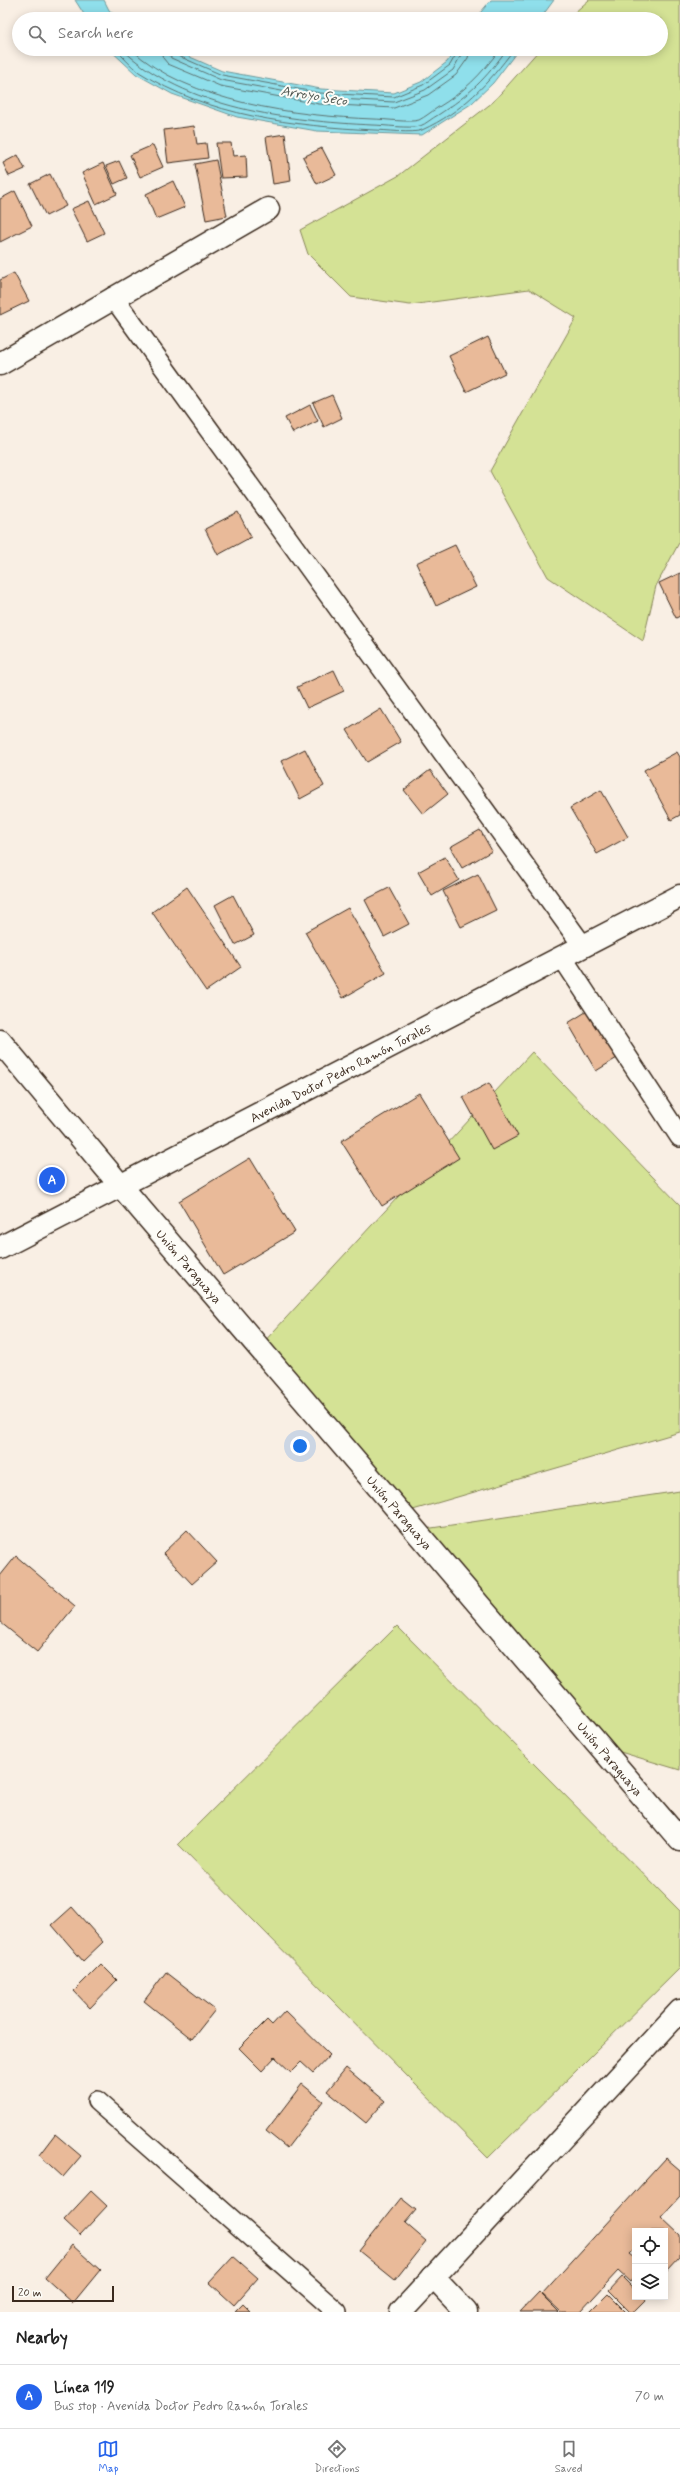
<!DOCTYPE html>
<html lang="en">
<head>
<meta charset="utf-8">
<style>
	:root { --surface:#fff; --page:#f2f2f2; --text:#222; --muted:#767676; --line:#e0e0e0; --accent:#2563eb }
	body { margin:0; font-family:Mynerve,sans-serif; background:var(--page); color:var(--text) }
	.controls { position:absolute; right:12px; bottom:12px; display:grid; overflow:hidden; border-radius:0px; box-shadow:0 2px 10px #0003 }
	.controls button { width:36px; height:36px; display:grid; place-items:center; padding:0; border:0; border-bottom:1px solid var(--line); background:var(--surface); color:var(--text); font:20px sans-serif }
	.scale { position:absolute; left:12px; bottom:10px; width:102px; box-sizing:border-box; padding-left:4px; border:2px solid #3b2a1e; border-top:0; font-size:11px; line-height:14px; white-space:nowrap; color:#3b2a1e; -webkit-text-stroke:3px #fdfcf7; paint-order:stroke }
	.you { position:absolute; left:300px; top:1446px; width:14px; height:14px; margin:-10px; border:3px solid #fff; border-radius:50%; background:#1a73e8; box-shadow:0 0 0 6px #1a73e833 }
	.badge { display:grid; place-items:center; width:26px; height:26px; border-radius:50%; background:var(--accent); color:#fff; font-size:13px; font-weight:700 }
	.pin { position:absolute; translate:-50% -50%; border:2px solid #fff; box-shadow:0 1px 4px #0006 }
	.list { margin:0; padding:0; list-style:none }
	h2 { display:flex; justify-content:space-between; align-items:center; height:52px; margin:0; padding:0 16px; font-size:17px }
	h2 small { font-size:13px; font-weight:400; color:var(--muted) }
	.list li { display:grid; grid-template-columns:26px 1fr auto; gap:12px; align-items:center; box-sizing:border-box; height:64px; padding:0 16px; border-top:1px solid var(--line) }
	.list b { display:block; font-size:15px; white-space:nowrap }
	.list p { margin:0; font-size:13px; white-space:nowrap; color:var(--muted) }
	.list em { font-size:13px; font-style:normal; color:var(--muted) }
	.icon { flex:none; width:22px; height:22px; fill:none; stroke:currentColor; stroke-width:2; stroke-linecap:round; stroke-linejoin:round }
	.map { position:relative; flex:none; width:680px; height:2312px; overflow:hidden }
	.search { position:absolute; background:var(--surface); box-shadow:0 2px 10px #0003; left:12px; right:12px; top:12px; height:44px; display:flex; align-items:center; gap:10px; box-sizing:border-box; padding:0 14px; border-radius:22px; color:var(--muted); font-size:15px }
	.sheet { height:116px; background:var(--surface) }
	nav { display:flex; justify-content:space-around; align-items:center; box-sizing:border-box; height:56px; border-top:1px solid var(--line); background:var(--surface); font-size:11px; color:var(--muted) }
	nav a { display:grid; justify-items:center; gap:2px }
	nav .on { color:var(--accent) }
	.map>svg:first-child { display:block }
</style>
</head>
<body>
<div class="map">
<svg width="680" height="2312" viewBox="0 0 680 2312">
	<rect width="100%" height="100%" fill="#f9efe4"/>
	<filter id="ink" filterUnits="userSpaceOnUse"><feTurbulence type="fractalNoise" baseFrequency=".025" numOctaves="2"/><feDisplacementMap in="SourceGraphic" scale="8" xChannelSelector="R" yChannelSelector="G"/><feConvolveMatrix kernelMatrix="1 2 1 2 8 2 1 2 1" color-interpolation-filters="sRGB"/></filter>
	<g filter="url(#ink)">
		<!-- green -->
		<path fill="#d4e295" stroke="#88865a" d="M589 0H680V541L656 586 643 641 548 577 490 471 576 318 529 289 410 305 351 297 308 254 300 230 398 176 493 102 540 49H661V19H567Z
			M532 1052 680 1205V1432L406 1512 261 1345Z
			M680 1491V1770L597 1745 418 1530Z
			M397 1626 680 1911V1968L488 2158 178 1844Z"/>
		<!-- water -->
		<path fill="#8fdfeb" stroke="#6d9799" d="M75 0H104L109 10 119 19H87Z
			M491 0H554L540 19H475Z
			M109 49H172L222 71 321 89 394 93 421 82 447 62 456 49H519L493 83 471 104 422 135 317 131 237 117 172 94 136 74Z"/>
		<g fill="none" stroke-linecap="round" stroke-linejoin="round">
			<!-- shore -->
			<path stroke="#5d7270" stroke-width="1" d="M115 49C123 56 130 66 139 72 208 116 294 126 374 130 385 130 413 134 422 130 462 112 489 83 514 49
				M122 49C185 109 289 121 372 125 384 125 409 129 420 126 426 124 432 118 438 115 470 94 485 80 507 49
				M131 49C188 103 298 116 373 119 384 119 410 123 419 120 425 117 431 112 437 108 465 91 480 76 500 49
				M160 49 163 58 168 64 220 86 319 104 394 108 428 95 456 75 468 58 470 49
				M167 49 171 58 221 80 320 98 394 102 425 90 453 70 464 49
				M172 49 174 54 222 75 320 93 394 97 423 85 450 65 459 49"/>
		</g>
		<!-- building -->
		<path fill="#e9ba99" stroke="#3b2a1e" d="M194 126 197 144 206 143 208 158 168 163 164 130Z
			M285 134 291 181 273 184 266 137Z
			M216 143H231L233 156 246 155 247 177 221 178Z
			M153 145 163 167 140 177 130 155Z
			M322 148 336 175 317 184 303 157Z
			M18 155 25 169 9 176 3 163Z
			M216 160 227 216 206 220 195 164Z
			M119 161 127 178 114 184 106 166Z
			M103 163 117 194 96 204 82 173Z
			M50 174 66 206 46 216 30 184Z
			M173 181 185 207 156 219 146 194Z
			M15 191 32 226 0 242V199Z
			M89 201 104 233 87 241 71 209Z
			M14 273 29 301 0 315V280Z
			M488 337 505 373 466 392 449 356Z
			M332 395 342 418 324 427 313 403Z
			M310 405 318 421 293 433 285 418Z
			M238 512 251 537 218 555 205 529Z
			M455 545 476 587 436 606 416 563Z
			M680 573V616L676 618 659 583Z
			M334 670 344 691 307 708 297 687Z
			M381 709 401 742 367 762 347 730Z
			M305 749 324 786 300 799 281 761Z
			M677 752 680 757V815L671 820 644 770Z
			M430 770 448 794 423 814 404 790Z
			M601 790 628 837 597 854 570 808Z
			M480 830 492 851 462 868 450 847Z
			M445 857 459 880 432 896 418 872Z
			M478 874 496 910 461 927 443 891Z
			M187 887 241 967 206 991 152 912Z
			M389 888 409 924 384 937 365 900Z
			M233 895 254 935 235 945 215 905Z
			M348 908 386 973 343 998 305 932Z
			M589 1010 617 1058 596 1071 568 1023Z
			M489 1083 518 1136 492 1150 463 1097Z
			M419 1093 459 1158 382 1206 341 1141Z
			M250 1158 295 1232 223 1275 179 1201Z
			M187 1530 217 1562 192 1584 163 1553Z
			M16 1556 75 1606 37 1652 0 1622V1576Z
			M72 1907 103 1942 83 1961 52 1925Z
			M101 1964 117 1980 90 2008 74 1991Z
			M166 1972 215 2010 192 2039 144 2001Z
			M285 2011 330 2055 313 2073 301 2062 291 2072 275 2057 262 2071 239 2048 267 2020 272 2025Z
			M346 2068 385 2101 366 2123 327 2091Z
			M302 2084 323 2101 287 2148 266 2131Z
			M55 2134 81 2156 63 2177 39 2155Z
			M666 2158 680 2170V2196L661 2217 680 2235V2257L667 2271 665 2269V2231H635V2249L630 2254 635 2258V2276L630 2282 618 2271 580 2312H561L542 2294Z
			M91 2191 107 2206 80 2235 64 2220Z
			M401 2198 416 2210 405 2223 426 2241 395 2280 359 2251Z
			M72 2245 100 2270 73 2303 45 2278Z
			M233 2256 258 2278 234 2305 209 2282Z
			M622 2277 635 2290V2297H643L646 2301 635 2312H630L609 2291Z
			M539 2292 559 2312H520Z
			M608 2294 626 2312H590Z
			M243 2304 251 2312H235Z"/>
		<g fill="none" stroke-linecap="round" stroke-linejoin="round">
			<defs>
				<path id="lane" d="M113 297 583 946
					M562 957 680 1137
					M97 2101 337 2312"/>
				<g id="street">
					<path d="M0 364 268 209"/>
					<path id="s1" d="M0 1041 120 1185 680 1840"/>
					<path d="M433 2277 466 2312"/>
					<path d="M401 2312 680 2011"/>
				</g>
				<g id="secondary">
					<path id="s2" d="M0 1248 680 896"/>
				</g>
			</defs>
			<!-- lane casing -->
			<use href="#lane" stroke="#3b2a1e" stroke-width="22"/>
			<!-- street casing -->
			<use href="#street" stroke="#3b2a1e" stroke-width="25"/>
			<!-- secondary casing -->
			<use href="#secondary" stroke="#3b2a1e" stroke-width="25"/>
			<!-- lane -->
			<use href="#lane" stroke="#fdfcf7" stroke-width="19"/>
			<!-- street -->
			<use href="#street" stroke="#fdfcf7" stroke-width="22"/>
			<!-- secondary -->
			<use href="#secondary" stroke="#fdfcf7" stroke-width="22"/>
		</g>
	</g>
	<g text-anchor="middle" stroke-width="4" stroke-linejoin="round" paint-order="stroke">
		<!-- street labels -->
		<g font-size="13" fill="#3b2a1e" stroke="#fdfcf7">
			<text dy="5" stroke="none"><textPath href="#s2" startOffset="383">Avenida Doctor Pedro Ramón Torales</textPath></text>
			<text dy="5" stroke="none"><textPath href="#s1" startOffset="294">Unión Paraguaya</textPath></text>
			<text dy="5" stroke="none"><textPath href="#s1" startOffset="618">Unión Paraguaya</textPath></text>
			<text dy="5" stroke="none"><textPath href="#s1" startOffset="942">Unión Paraguaya</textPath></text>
		</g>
		<!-- water labels -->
		<g font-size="14" font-style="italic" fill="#505751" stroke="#fdfcf7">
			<text transform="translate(314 95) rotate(9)" y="5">Arroyo Seco</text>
		</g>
	</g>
</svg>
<div class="controls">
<button><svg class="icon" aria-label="locate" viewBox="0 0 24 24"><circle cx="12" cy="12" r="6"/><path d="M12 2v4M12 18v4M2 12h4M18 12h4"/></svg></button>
<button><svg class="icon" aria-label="layers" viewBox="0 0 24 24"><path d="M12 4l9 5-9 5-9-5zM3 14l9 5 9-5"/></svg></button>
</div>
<div class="scale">20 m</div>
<div class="you"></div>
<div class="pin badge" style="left:52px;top:1180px">A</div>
<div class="search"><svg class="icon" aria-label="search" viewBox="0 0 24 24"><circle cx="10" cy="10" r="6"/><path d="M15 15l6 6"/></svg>Search here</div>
</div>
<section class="sheet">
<h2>Nearby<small></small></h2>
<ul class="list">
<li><span class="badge">A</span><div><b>Línea 119</b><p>Bus stop · Avenida Doctor Pedro Ramón Torales</p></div><em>70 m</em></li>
</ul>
</section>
<nav>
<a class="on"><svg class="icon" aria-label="map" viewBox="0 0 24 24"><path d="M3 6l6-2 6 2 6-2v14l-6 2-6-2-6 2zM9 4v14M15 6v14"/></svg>Map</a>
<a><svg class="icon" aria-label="directions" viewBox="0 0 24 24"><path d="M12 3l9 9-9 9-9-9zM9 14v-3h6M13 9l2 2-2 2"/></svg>Directions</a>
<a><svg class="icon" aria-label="saved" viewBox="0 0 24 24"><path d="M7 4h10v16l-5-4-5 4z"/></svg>Saved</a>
</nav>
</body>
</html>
